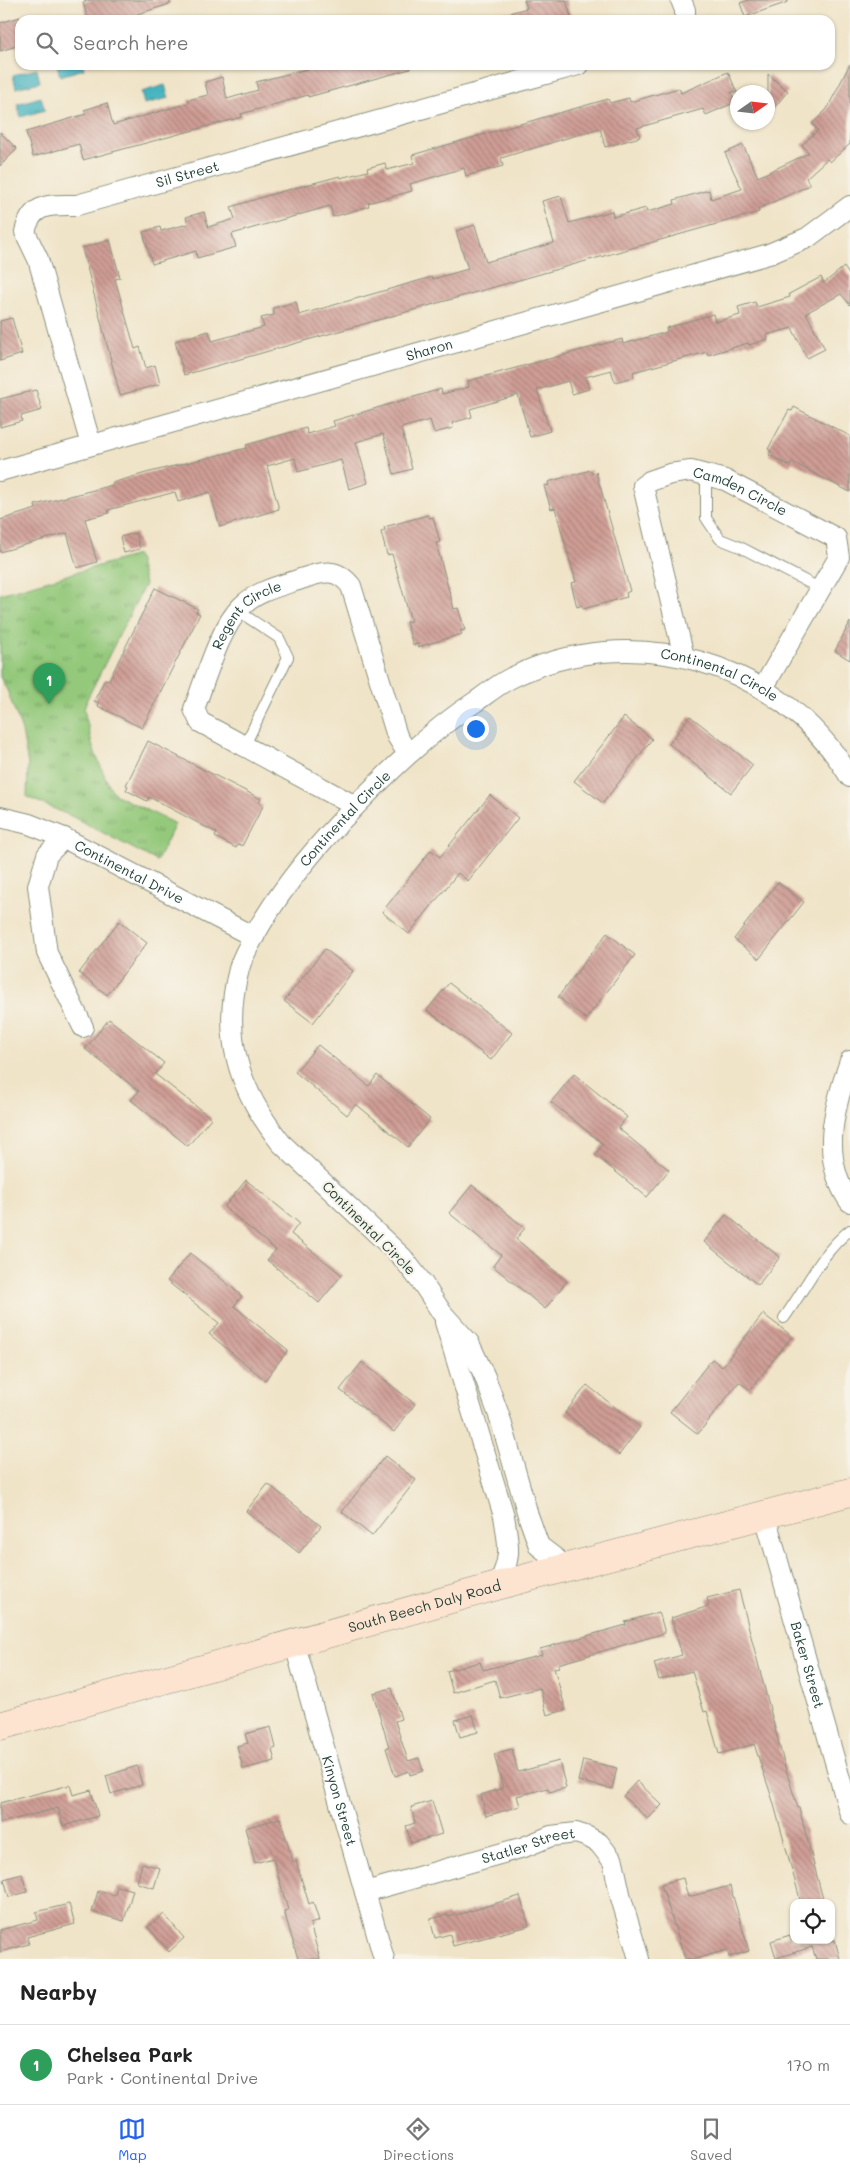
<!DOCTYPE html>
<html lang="en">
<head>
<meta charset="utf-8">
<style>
	:root { --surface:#fff; --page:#f2f2f2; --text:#222; --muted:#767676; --line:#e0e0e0; --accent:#2563eb }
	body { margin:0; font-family:Mali,sans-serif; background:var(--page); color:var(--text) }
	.controls { position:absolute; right:15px; bottom:15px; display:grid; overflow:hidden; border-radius:10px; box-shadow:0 1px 4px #0004 }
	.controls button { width:45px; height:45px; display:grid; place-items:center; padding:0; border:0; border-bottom:1px solid var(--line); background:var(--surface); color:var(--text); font:25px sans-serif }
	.compass { position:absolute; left:730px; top:85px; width:45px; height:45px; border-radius:50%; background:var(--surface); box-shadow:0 1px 4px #0004; rotate:76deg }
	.you { position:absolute; left:475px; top:728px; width:18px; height:18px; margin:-12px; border:4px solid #fff; border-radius:50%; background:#1a73e8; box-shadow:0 0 0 8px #1a73e833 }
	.badge { display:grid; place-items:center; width:32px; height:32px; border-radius:50%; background:var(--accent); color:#fff; font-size:16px; font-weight:700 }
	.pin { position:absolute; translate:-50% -41px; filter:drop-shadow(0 1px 2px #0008) }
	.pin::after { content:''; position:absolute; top:26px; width:18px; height:15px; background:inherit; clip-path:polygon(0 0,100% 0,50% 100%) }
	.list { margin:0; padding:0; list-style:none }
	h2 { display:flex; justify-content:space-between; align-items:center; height:65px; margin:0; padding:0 20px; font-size:21px }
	h2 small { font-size:16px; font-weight:400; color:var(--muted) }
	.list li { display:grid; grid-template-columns:32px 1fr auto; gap:15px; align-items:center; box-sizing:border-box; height:80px; padding:0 20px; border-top:1px solid var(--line) }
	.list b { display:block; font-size:19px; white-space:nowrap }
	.list p { margin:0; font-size:16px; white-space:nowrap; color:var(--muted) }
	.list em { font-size:16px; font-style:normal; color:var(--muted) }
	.icon { flex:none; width:28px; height:28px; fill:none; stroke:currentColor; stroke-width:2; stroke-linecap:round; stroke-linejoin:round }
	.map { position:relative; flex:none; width:850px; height:1959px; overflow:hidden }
	.search { position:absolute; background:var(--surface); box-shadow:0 1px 4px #0004; left:15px; right:15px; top:15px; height:55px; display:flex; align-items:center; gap:12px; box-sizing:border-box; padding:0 18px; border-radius:15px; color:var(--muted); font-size:19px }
	.sheet { height:145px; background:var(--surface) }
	nav { display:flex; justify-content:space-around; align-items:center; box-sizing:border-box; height:70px; border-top:1px solid var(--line); background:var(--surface); font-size:14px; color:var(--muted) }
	nav a { display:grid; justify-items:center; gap:2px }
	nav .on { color:var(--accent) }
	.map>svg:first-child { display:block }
</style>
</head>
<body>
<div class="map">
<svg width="850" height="1959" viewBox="0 0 850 1959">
	<defs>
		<pattern id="park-tufts" width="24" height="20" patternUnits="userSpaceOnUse" patternTransform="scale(1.25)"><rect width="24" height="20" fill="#94c97b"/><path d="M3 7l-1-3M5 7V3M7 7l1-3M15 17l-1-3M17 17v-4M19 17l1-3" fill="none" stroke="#78a466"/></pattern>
		<pattern id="water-ripples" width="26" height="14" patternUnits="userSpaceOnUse" patternTransform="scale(1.25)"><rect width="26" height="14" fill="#45b4bf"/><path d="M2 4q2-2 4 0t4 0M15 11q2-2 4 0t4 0" fill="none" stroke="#39949c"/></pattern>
		<pattern id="building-back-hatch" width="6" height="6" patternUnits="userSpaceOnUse" patternTransform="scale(1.25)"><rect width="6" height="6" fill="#cf9d95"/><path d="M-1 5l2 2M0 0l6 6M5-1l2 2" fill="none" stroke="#a7817a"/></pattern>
	</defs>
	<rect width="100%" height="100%" fill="#f7f3e8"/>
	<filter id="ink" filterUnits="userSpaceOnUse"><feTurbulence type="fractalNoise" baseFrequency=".02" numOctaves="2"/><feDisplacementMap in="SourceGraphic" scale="10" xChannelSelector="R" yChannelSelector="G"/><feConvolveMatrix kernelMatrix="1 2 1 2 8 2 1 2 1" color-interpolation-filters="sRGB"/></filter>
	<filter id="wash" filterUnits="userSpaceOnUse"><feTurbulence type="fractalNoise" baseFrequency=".0096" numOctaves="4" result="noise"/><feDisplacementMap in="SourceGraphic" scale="20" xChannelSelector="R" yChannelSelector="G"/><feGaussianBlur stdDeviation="1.12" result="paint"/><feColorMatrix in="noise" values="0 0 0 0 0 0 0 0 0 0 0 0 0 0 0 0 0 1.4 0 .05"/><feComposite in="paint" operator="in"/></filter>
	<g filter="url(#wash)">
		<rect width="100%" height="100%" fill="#f0e4c8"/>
		<!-- park -->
		<path fill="url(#park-tufts)" stroke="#5a8358" d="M137 555 145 584 87 699 84 709 93 748 109 786 116 795 175 824 157 861 73 817 27 797 28 765 22 731 7 690 0 677V594Z"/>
		<!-- water -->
		<path fill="url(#water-ripples)" stroke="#32787a" d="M57 65H83L84 69 60 76Z
			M37 69 40 82 16 88 13 75Z
			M165 85 169 98 144 104 141 92Z
			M41 97 45 110 21 117 17 104Z"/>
		<g id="blocks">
			<!-- building -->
			<path fill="url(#building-back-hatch)" d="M91 0H170V4L118 20H88L83 2Z
				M524 0H566L572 20H499L498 16 527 8Z
				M749 0H788V2L745 17 740 3Z
				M20 17V45L0 51V23Z
				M850 64V144L830 162 827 159 806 178 810 185 758 209 759 212 184 375 175 341 209 331 212 341 264 327 261 318 274 315 273 308 296 302 299 315 432 277 433 279 468 269 456 231 475 225 486 262 554 243 542 201 561 196 569 223 612 211 613 217 646 208 647 212 675 204 674 200 709 190 711 199 742 189 725 153 743 145 758 177 809 153 802 145 818 130 812 124 827 109Z
				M323 65H410V69L308 97V95L241 114 242 117 83 160 79 144 33 157 26 132 86 114 84 110 107 103 113 125 189 103 188 100 208 95 205 82 222 77 227 99 258 90 256 82Z
				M728 72 737 92H731L736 102 706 115 703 109 637 128 640 137 605 147 600 128 501 158 503 166 466 176 464 168 410 184 412 191 368 203 369 206 333 217 330 206 232 234 236 247 197 258 196 251 152 264 143 232 160 227 161 231 188 224 186 217 204 212 208 227 235 219 231 207 276 193 340 176V178L368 171 367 168 385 163 387 170 414 163 412 155 608 99 610 103 629 98 630 102 679 88 681 93Z
				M768 74 788 91 768 115Z
				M0 132 17 149 0 166Z
				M110 240 120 278 115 279 135 349 140 347 146 368 155 365 160 384 120 395 82 248Z
				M844 267 850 276V305L841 294 806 313 825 349 807 358 792 328 767 335 768 339 749 345 748 343 708 355 707 352 633 372 634 377 615 382 611 370 585 377 589 389 572 394 568 381 537 390 550 431 530 437 518 395 470 409 472 417 452 423 453 428 434 433 430 420 401 428 412 469 394 474 383 434 356 442 368 483 349 489 341 460 298 472 295 458 267 466 279 509 220 527 210 492 178 502 175 492 108 510 109 513 85 519 97 562 77 568 67 533 0 552V520L36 509 35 505 113 485 112 483 146 473 247 448 246 445 306 428 307 434 335 426 333 421 441 389 442 394 469 387 468 381 622 339 623 344 667 332 666 328 713 314 715 322 740 315 738 307 755 302 757 307 790 297 789 294 821 277 824 283Z
				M12 318 22 354 0 361V321Z
				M36 390 42 410 21 416 22 421 0 427V399Z
				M794 407 850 436V492L792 462 790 466 769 455 771 451 768 449 789 410 792 411Z
				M591 470 592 474 596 472 630 591 626 593 627 597 583 609 582 605 577 607 571 583 576 582 555 508 551 509 544 486 549 485 548 482Z
				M428 515 429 518 433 517 440 542 436 543 454 609 458 608 465 630 460 631 462 634 418 647V644L413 645 406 622 411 621 392 554 387 555 381 532 385 530 384 527Z
				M136 533 140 549 124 553 120 537Z
				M155 588 198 609 196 612 200 614 142 728 98 706 99 703 94 701 105 679 109 680Z
				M850 622V660L835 651Z
				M690 716 753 765 731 793 669 744Z
				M624 717 652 739 603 803 574 781Z
				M148 741 261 799 259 803 263 806 242 846 239 844 236 848 215 837 217 833 149 797 147 801 126 790 128 786 126 785Z
				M490 795 518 818 468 881 458 873 409 934 382 912 431 850 440 857Z
				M778 882 804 902 759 959 734 939Z
				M119 921 147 943 107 995 79 973Z
				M607 933 635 955 586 1019 558 997Z
				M325 949 353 971 313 1023 284 1001Z
				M449 983 512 1033 491 1060 427 1010Z
				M109 1019 164 1063 155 1074 211 1118 188 1146 131 1100 139 1091 85 1049Z
				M318 1045 369 1086 377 1075 430 1119 408 1147 356 1104 347 1115 295 1072Z
				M574 1074 627 1117 618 1128 669 1170 647 1197 595 1155 603 1144 551 1102Z
				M246 1180 299 1223 291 1234 342 1275 319 1303 267 1260 276 1250 224 1207Z
				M472 1185 525 1228 516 1239 567 1281 545 1309 493 1266 501 1255 449 1213Z
				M726 1215 780 1257 758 1285 704 1242Z
				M190 1253 242 1296 234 1306 288 1350 265 1380 209 1334 219 1323 167 1281Z
				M763 1314 792 1336 750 1390 739 1382 698 1434 670 1412 712 1359 722 1367Z
				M362 1362 415 1404 394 1432 340 1390Z
				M587 1385 640 1427 619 1455 565 1413Z
				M385 1456 416 1480 372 1536 342 1512Z
				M268 1484 321 1526 299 1553 246 1511Z
				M739 1590 785 1767 798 1808H799L824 1903H801L773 1801 754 1744 719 1754 707 1711 704 1712 692 1671 659 1680 654 1663 682 1655 671 1618 709 1606 707 1598Z
				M659 1612 665 1633 558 1664 559 1667 554 1668 566 1710 547 1715 540 1688 500 1698 495 1680 453 1693 447 1671 480 1662 483 1670 542 1655 540 1649 626 1625 625 1622Z
				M392 1688 401 1719 395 1721 408 1761 419 1758 423 1771 410 1775 409 1771 395 1776 386 1748 389 1747 373 1693Z
				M473 1715 478 1732 460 1737 455 1720Z
				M271 1727 276 1748 272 1750 275 1761 243 1769 237 1746 248 1743 245 1734Z
				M512 1749 518 1772 559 1761 566 1788 549 1792 548 1788 517 1796 520 1806 486 1816 481 1795 503 1788 494 1754Z
				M583 1760 617 1768 612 1789 578 1781Z
				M137 1766 142 1785 111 1794 106 1776Z
				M637 1781 662 1805 648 1819 623 1796Z
				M70 1785 73 1795 91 1790 98 1816 63 1826 58 1808 0 1823V1803Z
				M432 1801 442 1834 411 1843 406 1826 415 1823 411 1807Z
				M280 1818 293 1862 296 1861 309 1904 313 1902 319 1921 310 1924 320 1959H298L284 1911 288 1910 273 1858 255 1863 245 1828Z
				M142 1863 160 1868 154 1888 137 1883Z
				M22 1874 27 1892 9 1897 4 1879Z
				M683 1878 688 1897 730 1886 749 1951 729 1957 727 1950 695 1959H685L661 1884Z
				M117 1886 133 1890 124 1921 92 1912 98 1891 115 1895Z
				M520 1896 529 1926 453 1946 450 1934 435 1938 430 1919 447 1915 448 1917 464 1913Z
				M69 1904 75 1924 27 1937 29 1944 0 1952V1930L38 1920 36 1912Z
				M164 1914 184 1938 169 1952 148 1927Z
				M790 1935 791 1940H835L840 1959H816L812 1947 776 1958 771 1941Z"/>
		</g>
	</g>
	<g filter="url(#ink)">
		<use href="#blocks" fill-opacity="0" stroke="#88907e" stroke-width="1"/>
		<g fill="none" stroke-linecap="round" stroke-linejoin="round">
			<defs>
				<path id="lane" d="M706 475V518L720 539 740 547 821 589
					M238 611 279 638 288 657 244 747
					M784 1318C806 1288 820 1254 850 1230"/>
				<g id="street">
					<path d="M681 0 685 10V20"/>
					<path id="s1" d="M91 445 38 259 25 232C32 202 51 205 77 205L578 65"/>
					<path id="s2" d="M0 471 769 254 807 238 850 206"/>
					<path id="s3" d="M684 657 643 486 650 481 670 474 691 471 706 475 725 480 836 538 839 557 763 688"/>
					<path id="s4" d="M355 806 200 722 194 709C205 680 220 627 242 606 258 590 284 585 304 578 324 571 337 568 351 586L397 736 408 754"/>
					<path id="s5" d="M0 817 29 824 64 838 254 937"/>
					<path d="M64 838 47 855 38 886 47 953 83 1027"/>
					<path d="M850 1061C834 1107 819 1158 850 1202"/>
					<path d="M445 1322 504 1516C509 1547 512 1556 498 1586"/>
					<path id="s6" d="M765 1516 850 1814"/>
					<path id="s7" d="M568 1568 539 1546 528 1515 500 1418 485 1377 469 1343 442 1313 423 1284 402 1257 281 1143C239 1090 221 1037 239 969 242 957 248 948 253 938 277 894 308 856 342 820 384 776 427 733 478 700 489 692 499 684 511 678 632 618 781 661 850 777"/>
					<path id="s8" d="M295 1645 384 1959"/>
					<path id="s9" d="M365 1892 524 1847 551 1836 576 1833 588 1837 599 1843 613 1861 621 1898 639 1959"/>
				</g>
				<g id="secondary">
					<path id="s10" d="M0 1726 515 1581 850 1492"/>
				</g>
			</defs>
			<!-- lane casing -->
			<use href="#lane" stroke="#88907e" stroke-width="12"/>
			<!-- street casing -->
			<use href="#street" stroke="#88907e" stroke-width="22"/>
			<!-- secondary casing -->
			<use href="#secondary" stroke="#88907e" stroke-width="29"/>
			<!-- lane -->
			<use href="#lane" stroke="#fff" stroke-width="10"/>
			<!-- street -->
			<use href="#street" stroke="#fff" stroke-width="20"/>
			<!-- secondary -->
			<use href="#secondary" stroke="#fde4d1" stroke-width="28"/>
		</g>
	</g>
	<g text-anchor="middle" stroke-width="4.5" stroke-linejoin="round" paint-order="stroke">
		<!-- street labels -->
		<g font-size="14" fill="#1f3d34" stroke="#f7f3e8">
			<text dy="5" stroke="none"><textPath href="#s1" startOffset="404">Sil Street</textPath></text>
			<text dy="5" stroke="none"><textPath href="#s2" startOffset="446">Sharon</textPath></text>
			<text dy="5" stroke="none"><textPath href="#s3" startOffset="280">Camden Circle</textPath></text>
			<text dy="5" stroke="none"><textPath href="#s4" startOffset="302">Regent Circle</textPath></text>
			<text dy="5" stroke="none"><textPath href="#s7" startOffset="1334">Continental Circle</textPath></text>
			<text dy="5" stroke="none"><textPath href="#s7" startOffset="899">Continental Circle</textPath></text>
			<text dy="5" stroke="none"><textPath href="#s5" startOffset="141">Continental Drive</textPath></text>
			<text transform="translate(369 1228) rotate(45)" y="5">Continental Circle</text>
			<text dy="5" stroke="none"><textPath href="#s10" startOffset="441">South Beech Daly Road</textPath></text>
			<text dy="5" stroke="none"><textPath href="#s6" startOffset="155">Baker Street</textPath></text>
			<text dy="5" stroke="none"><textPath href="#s8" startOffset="162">Kinyon Street</textPath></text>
			<text dy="5" stroke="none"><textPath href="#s9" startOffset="170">Statler Street</textPath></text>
		</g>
	</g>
</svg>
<div class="controls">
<button><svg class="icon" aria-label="locate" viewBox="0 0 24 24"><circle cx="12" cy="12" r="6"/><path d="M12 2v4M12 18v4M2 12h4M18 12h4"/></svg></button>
</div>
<svg class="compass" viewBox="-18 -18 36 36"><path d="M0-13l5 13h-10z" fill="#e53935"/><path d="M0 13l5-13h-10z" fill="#767676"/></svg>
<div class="you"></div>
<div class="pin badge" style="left:49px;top:704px;background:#2e9e5b">1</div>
<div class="search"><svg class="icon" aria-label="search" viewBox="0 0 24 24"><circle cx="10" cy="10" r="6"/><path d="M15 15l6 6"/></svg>Search here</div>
</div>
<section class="sheet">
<h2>Nearby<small></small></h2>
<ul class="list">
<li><span class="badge" style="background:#2e9e5b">1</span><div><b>Chelsea Park</b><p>Park · Continental Drive</p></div><em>170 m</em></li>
</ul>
</section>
<nav>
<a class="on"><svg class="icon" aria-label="map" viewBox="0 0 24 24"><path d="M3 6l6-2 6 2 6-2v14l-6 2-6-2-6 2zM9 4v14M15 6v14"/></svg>Map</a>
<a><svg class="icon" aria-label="directions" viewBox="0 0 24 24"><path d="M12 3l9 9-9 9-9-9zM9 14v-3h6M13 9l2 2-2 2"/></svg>Directions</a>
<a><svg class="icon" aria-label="saved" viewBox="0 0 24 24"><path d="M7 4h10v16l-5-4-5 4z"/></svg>Saved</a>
</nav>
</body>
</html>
